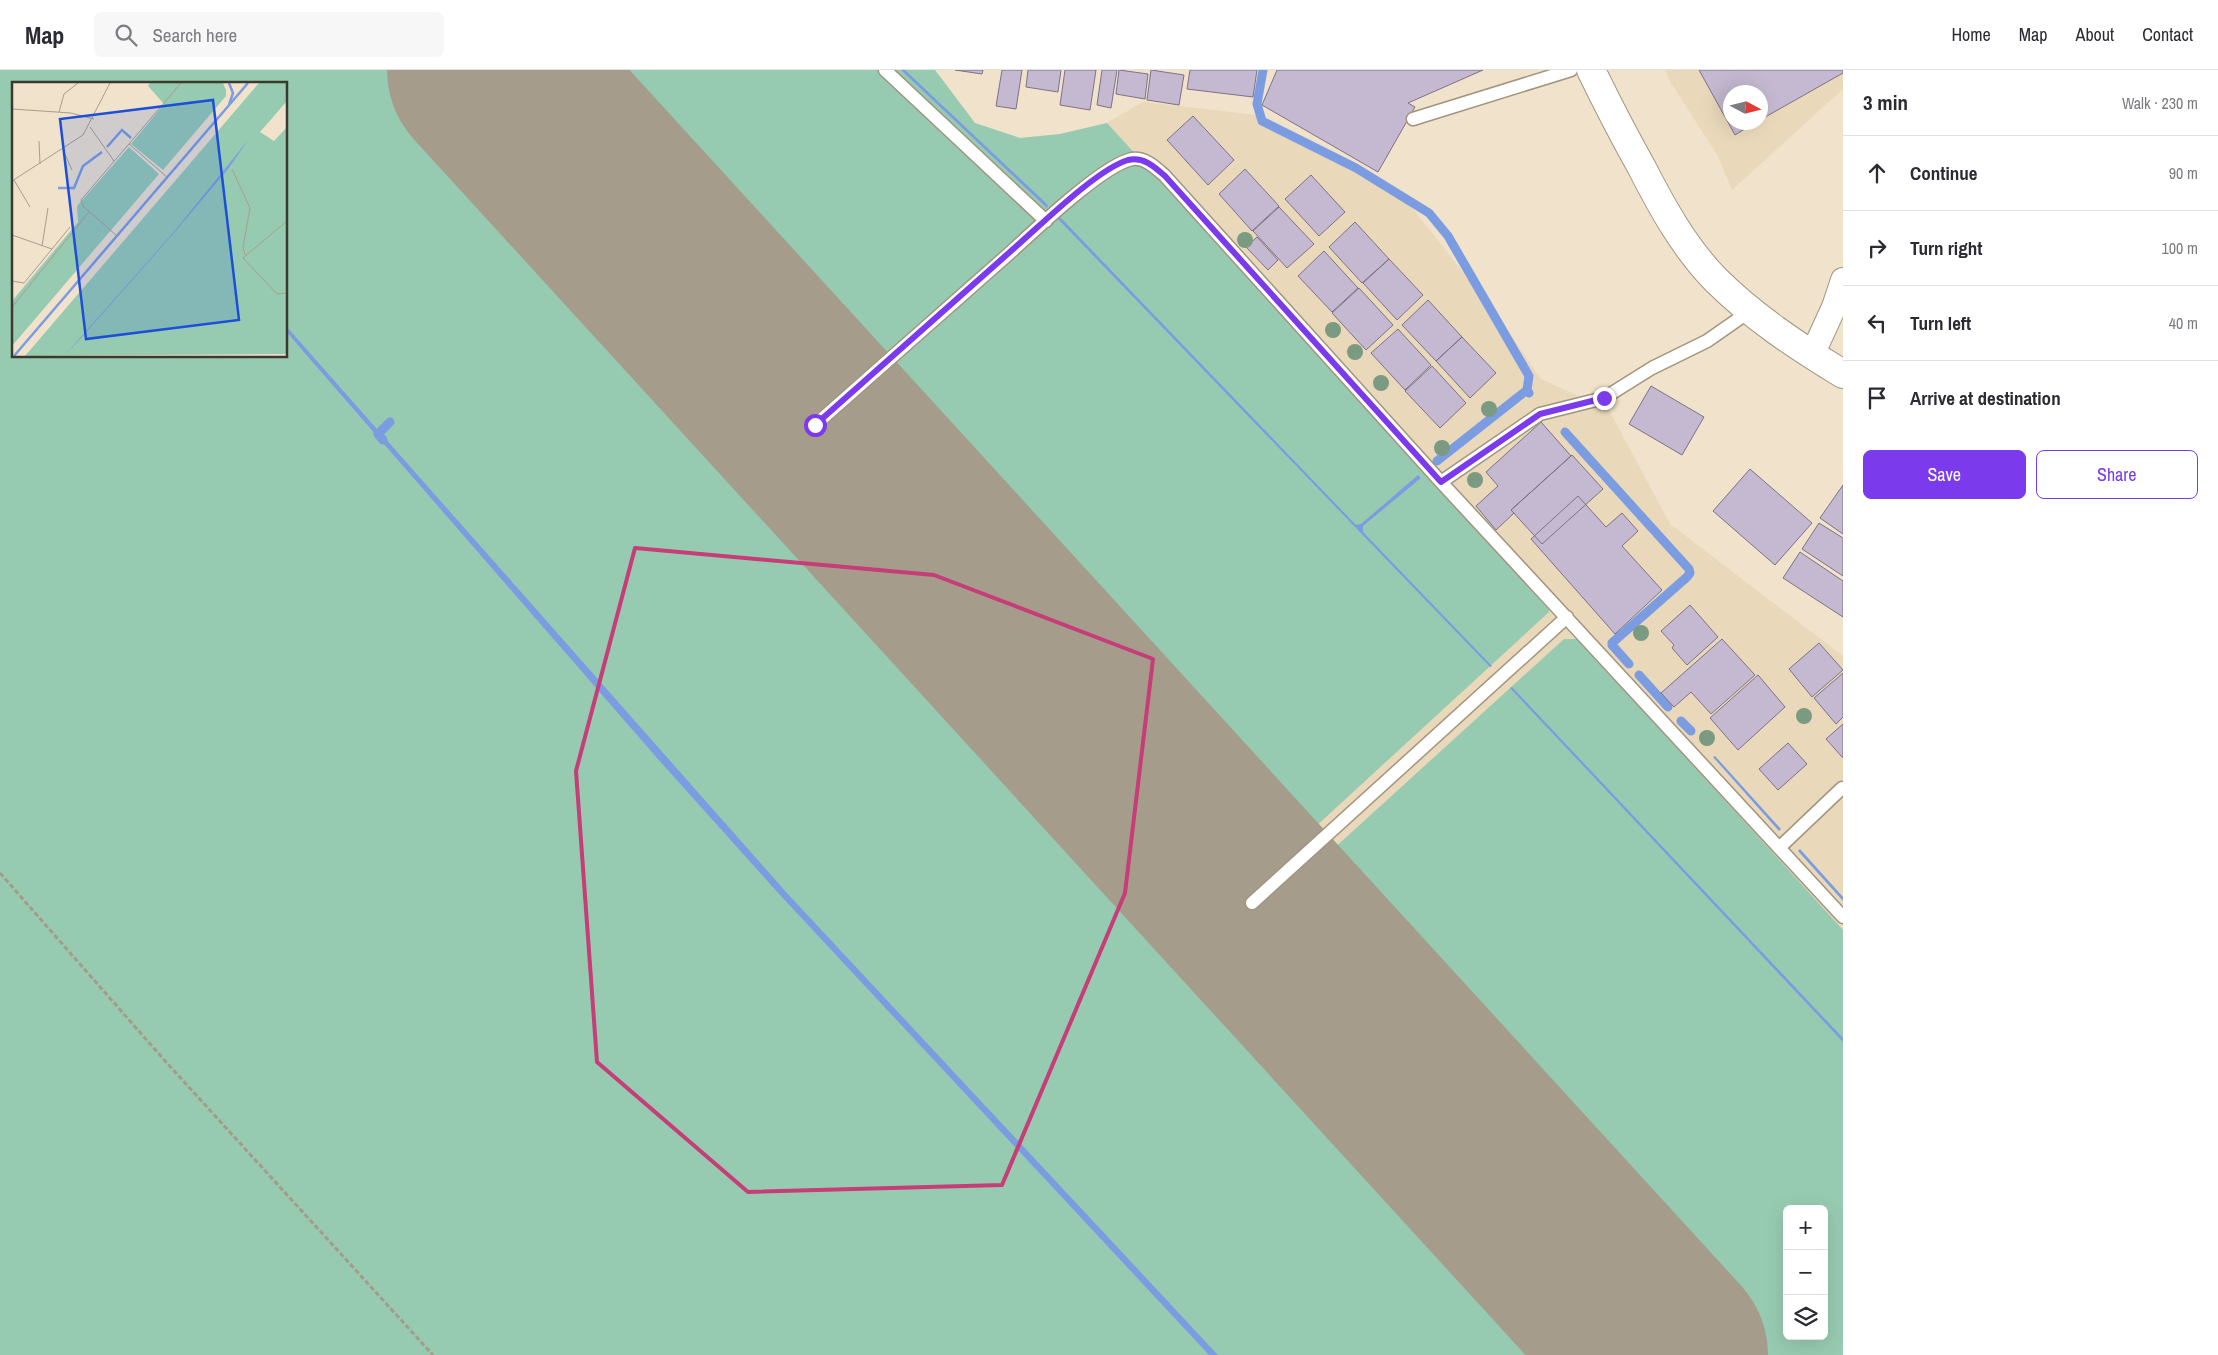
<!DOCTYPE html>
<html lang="en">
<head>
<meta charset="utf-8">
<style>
	:root { --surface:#fff; --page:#f7f7f7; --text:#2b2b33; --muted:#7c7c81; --line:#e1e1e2; --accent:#7c3aed }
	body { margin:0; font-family:"Archivo Narrow",sans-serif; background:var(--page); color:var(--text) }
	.controls { position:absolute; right:15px; bottom:15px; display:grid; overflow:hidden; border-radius:8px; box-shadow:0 5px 20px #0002 }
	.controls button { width:45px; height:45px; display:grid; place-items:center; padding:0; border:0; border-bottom:1px solid var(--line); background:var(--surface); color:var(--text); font:25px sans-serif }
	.compass { position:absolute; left:1723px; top:15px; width:45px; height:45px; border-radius:50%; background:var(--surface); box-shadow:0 5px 20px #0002; rotate:97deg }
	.stop { position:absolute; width:15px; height:15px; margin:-11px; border:4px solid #7c3aed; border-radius:50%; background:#fff }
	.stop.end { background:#7c3aed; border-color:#fff; box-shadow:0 1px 5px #0008 }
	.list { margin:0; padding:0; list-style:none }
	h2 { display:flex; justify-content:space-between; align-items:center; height:65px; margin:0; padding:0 20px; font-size:21px }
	h2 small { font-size:16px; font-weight:400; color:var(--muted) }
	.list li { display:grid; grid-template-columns:32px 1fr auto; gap:15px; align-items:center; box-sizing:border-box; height:75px; padding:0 20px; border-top:1px solid var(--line) }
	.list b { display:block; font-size:19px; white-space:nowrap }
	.list em { font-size:16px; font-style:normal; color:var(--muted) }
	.actions { display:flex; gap:10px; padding:15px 20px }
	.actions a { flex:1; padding:11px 0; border:1px solid var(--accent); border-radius:8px; text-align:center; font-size:18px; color:var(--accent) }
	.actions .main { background:var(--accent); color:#fff }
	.icon { flex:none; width:28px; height:28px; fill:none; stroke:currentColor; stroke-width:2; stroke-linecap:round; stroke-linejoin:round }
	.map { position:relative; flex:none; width:1843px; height:1285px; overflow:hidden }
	header { display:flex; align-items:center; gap:30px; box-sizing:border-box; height:70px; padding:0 25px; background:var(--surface); border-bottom:1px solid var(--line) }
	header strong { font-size:24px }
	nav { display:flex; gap:28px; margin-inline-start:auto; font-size:18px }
	.search { width:350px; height:45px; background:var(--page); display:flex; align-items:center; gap:12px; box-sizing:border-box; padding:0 18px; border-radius:8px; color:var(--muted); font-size:19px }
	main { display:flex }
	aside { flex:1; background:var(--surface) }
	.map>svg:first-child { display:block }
</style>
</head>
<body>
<header>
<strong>Map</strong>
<div class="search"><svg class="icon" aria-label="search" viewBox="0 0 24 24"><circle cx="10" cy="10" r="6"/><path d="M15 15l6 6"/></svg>Search here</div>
<nav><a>Home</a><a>Map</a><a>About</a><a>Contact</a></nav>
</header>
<main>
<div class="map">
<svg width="1843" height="1285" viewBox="0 0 1843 1285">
	<rect width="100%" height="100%" fill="#f0e2cb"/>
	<!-- built -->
	<path fill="#e9d8ba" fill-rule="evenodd" d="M33 0H935L975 53 1020 68 1060 64 1107 53 1143 32 1257 45 1398 120 1500 249 1541 309 1609 340 1670 454 1843 586V1285H1194L286 14ZM1787 1139H1824V1266H1787Z
		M1665 0H1843V19L1732 120 1718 86 1671 13ZM1730 22H1760V52H1730Z"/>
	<!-- green -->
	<path fill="#97cbb1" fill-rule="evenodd" d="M0 0H396L1570 1285H0ZM14 14H286V286H14Z
		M584 0H935L975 53 1020 68 1060 64 1107 53 1549 538V542L1301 770H1289Z
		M1564 569H1578L1843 860V1285H1759L1319 804 1320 791ZM1787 1139H1824V1266H1787Z"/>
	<!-- water -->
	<path fill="#7c9ce1" d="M901 0H905L1048 135 1047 138Z
		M1060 147 1356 455 1361 454 1418 405 1421 408 1363 456V462L1492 596 1490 597 1058 149Z
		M286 256 786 822 1218 1285H1209L780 825 657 688 303 281 286 261Z
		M1512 617 1843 968V972L1510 618Z
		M1715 686 1781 759 1779 761 1713 687Z
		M1800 779 1843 827V831L1798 781Z"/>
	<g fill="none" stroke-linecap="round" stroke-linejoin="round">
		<!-- stream -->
		<path stroke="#7c9ce1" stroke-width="9" d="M1263 0 1257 34 1262 51 1356 98 1429 143 1448 166 1529 306 1527 320
			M1565 362 1689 499 1690 503 1687 507 1612 573V575L1629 594
			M383 370 378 364 390 352
			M1437 391 1527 320 1529 323
			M1639 605 1668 637
			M1681 651 1691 661"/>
		<!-- runway -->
		<path stroke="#a69c8b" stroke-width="206" d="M490 0 1665 1285"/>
	</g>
	<!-- building -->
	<path fill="#c4b9d0" stroke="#7c7287" d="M955 0H983L982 4Z
		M1002 0H1022L1016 39 996 36Z
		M1028 0H1061L1058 22 1026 17Z
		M1065 0H1096L1090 40 1060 35Z
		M1102 0H1117L1111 38 1097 35Z
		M1119 0 1148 4 1145 29 1116 24Z
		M1151 0 1184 5 1179 35 1147 30Z
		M1190 0H1257L1253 27 1187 19Z
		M1277 0H1483L1408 33 1415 37 1378 102 1262 35Z
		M1699 0H1843V3L1760 50V22H1730V52H1756L1735 65Z
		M1193 46 1234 90 1208 115 1167 70Z
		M1245 99 1279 136 1252 161 1219 124Z
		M1311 105 1345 142 1319 166 1285 129Z
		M1279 137 1314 174 1287 198 1253 161Z
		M1355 152 1389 189 1362 213 1329 177Z
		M1257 167 1278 190 1268 200 1246 177Z
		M1324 181 1358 218 1332 242 1298 206Z
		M1389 189 1423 225 1397 250 1363 213Z
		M1359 218 1393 255 1366 280 1332 243Z
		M1428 230 1462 267 1436 291 1402 255Z
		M1398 259 1431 295 1405 320 1371 283Z
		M1462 267 1496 303 1470 328 1436 291Z
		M1432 296 1466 333 1440 358 1405 321Z
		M1651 316 1704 347 1682 385 1629 354Z
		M1541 352 1571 386 1511 440 1514 443 1496 460 1476 436 1498 416 1486 402Z
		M1572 385 1603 419 1542 474 1511 440Z
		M1750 399 1812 453 1775 495 1713 441Z
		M1843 415V464L1820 448Z
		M1578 426 1606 457 1622 443 1638 461 1622 476 1662 520 1615 564 1531 469Z
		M1819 453 1843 468V506L1802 479Z
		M1800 482 1843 511V547L1783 508Z
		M1690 535 1718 567 1687 595 1672 578 1674 575 1661 561Z
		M1722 569 1755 605 1711 644 1691 622 1674 637 1661 623Z
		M1819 573 1843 600 1812 627 1789 599Z
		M1843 603V647L1836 654 1814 628Z
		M1758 605 1785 637 1738 680 1710 648Z
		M1843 654V688L1826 669Z
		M1788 673 1807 694 1778 720 1759 699Z"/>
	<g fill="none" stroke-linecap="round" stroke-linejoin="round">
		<defs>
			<path id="service" d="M885 0 1046 151
				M1413 49 1571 0
				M815 355C881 297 946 239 1012 181 1036 159 1103 95 1132 89 1145 87 1156 98 1165 106L1441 412 1843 847
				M1441 412 1540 344 1604 328 1652 298 1707 271 1750 241
				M1779 778 1842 718
				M1252 833 1567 547"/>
			<path id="minor" d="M1812 285 1834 237 1843 210"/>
			<path id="trunk" d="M1591 0C1607 33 1624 66 1642 98 1662 137 1684 177 1715 209 1753 247 1797 276 1843 304"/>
		</defs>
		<!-- service casing -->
		<use href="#service" stroke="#a1957f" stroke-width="15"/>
		<!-- minor casing -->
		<use href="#minor" stroke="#a1957f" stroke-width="26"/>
		<!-- trunk casing -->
		<use href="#trunk" stroke="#a1957f" stroke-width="30"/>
		<!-- path -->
		<path stroke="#a59b8a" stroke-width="3" stroke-dasharray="5 2.5" stroke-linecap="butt" d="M0 803 166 992 433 1285"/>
		<!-- service -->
		<use href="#service" stroke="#fff" stroke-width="12"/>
		<!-- minor -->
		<use href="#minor" stroke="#fff" stroke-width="24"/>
		<!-- trunk -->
		<use href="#trunk" stroke="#fff" stroke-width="28"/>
	</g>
	<!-- trees -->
	<g fill="#7a9a81">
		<circle cx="1245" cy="170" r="8"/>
		<circle cx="1333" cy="260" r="8"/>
		<circle cx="1355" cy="282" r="8"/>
		<circle cx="1381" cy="313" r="8"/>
		<circle cx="1489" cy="339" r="8"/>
		<circle cx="1442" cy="378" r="8"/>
		<circle cx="1475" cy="410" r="8"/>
		<circle cx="1641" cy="563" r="8"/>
		<circle cx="1804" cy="646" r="8"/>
		<circle cx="1707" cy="668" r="8"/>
	</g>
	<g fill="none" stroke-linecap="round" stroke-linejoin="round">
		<!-- route -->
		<path stroke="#7c3aed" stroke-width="6" d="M815 355C883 294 952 234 1020 173 1045 151 1098 99 1128 90 1143 86 1155 97 1165 106L1441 412 1540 344 1604 328"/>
	</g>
	<!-- marked area -->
	<path fill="none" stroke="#c63d78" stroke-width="4" stroke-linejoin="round" d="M635 478 934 505 1153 589 1125 823 1002 1115 748 1122 597 992 576 701Z"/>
	<!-- overview -->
	<g transform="translate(12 12)">
		<rect width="275" height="275" fill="#f0e2cb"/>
		<path d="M138 1H211L214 8V14L151 88 119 62 152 22 136 4ZM247 1H275V19L248 50 262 59 275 45V272L13 274ZM117 65 147 92 0 264V219L66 140 65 124Z" fill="#97cbb1"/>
		<path d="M275 13 237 57 216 87 161 152 69 256 52 274 161 151 237 57Z" fill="#7c9ce1"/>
		<path fill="none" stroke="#7c9ce1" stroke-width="2.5" d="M217 23 221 11 217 1M95 65 110 48 119 56M46 106H62L71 84 90 70M2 274 236 1"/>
		<path fill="none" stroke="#a99e8d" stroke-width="1" d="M0 27 59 31 82 37M47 30 52 12 66 1M78 45 102 79M27 59 28 82M117 62 155 95M51 68 60 88M220 87 238 126 231 165 233 173M2 98 18 125M0 99 71 53 98 1M275 139 231 176 265 212 275 211M0 153 40 167 58 145M105 154 71 124 69 118 169 1M30 164 36 126M0 199 12 201 40 167M0 225 77 130"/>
		<path fill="#1d4ed8" fill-opacity="0.15" stroke="#1d4ed8" stroke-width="2.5" d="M201 18 227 238 74 257 48 37Z"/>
		<rect width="275" height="275" fill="none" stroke="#3e3930" stroke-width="2.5"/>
	</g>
</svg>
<div class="controls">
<button>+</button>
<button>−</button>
<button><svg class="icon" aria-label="layers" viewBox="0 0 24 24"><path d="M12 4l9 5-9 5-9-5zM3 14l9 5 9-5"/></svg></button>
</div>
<svg class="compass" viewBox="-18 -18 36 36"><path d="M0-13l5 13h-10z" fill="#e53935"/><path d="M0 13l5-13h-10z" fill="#7c7c81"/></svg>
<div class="stop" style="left:815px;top:355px"></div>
<div class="stop end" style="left:1604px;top:328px"></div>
</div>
<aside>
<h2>3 min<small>Walk · 230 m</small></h2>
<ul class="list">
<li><svg class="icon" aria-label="ahead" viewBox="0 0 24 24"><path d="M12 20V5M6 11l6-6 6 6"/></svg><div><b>Continue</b></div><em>90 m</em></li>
<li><svg class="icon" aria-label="right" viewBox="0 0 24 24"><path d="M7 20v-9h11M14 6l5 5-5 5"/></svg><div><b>Turn right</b></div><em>100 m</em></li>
<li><svg class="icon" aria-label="left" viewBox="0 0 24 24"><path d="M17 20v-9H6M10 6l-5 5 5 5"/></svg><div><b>Turn left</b></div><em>40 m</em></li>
<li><svg class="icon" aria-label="arrive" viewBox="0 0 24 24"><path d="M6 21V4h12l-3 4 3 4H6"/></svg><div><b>Arrive at destination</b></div></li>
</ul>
<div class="actions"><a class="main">Save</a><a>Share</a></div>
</aside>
</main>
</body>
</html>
